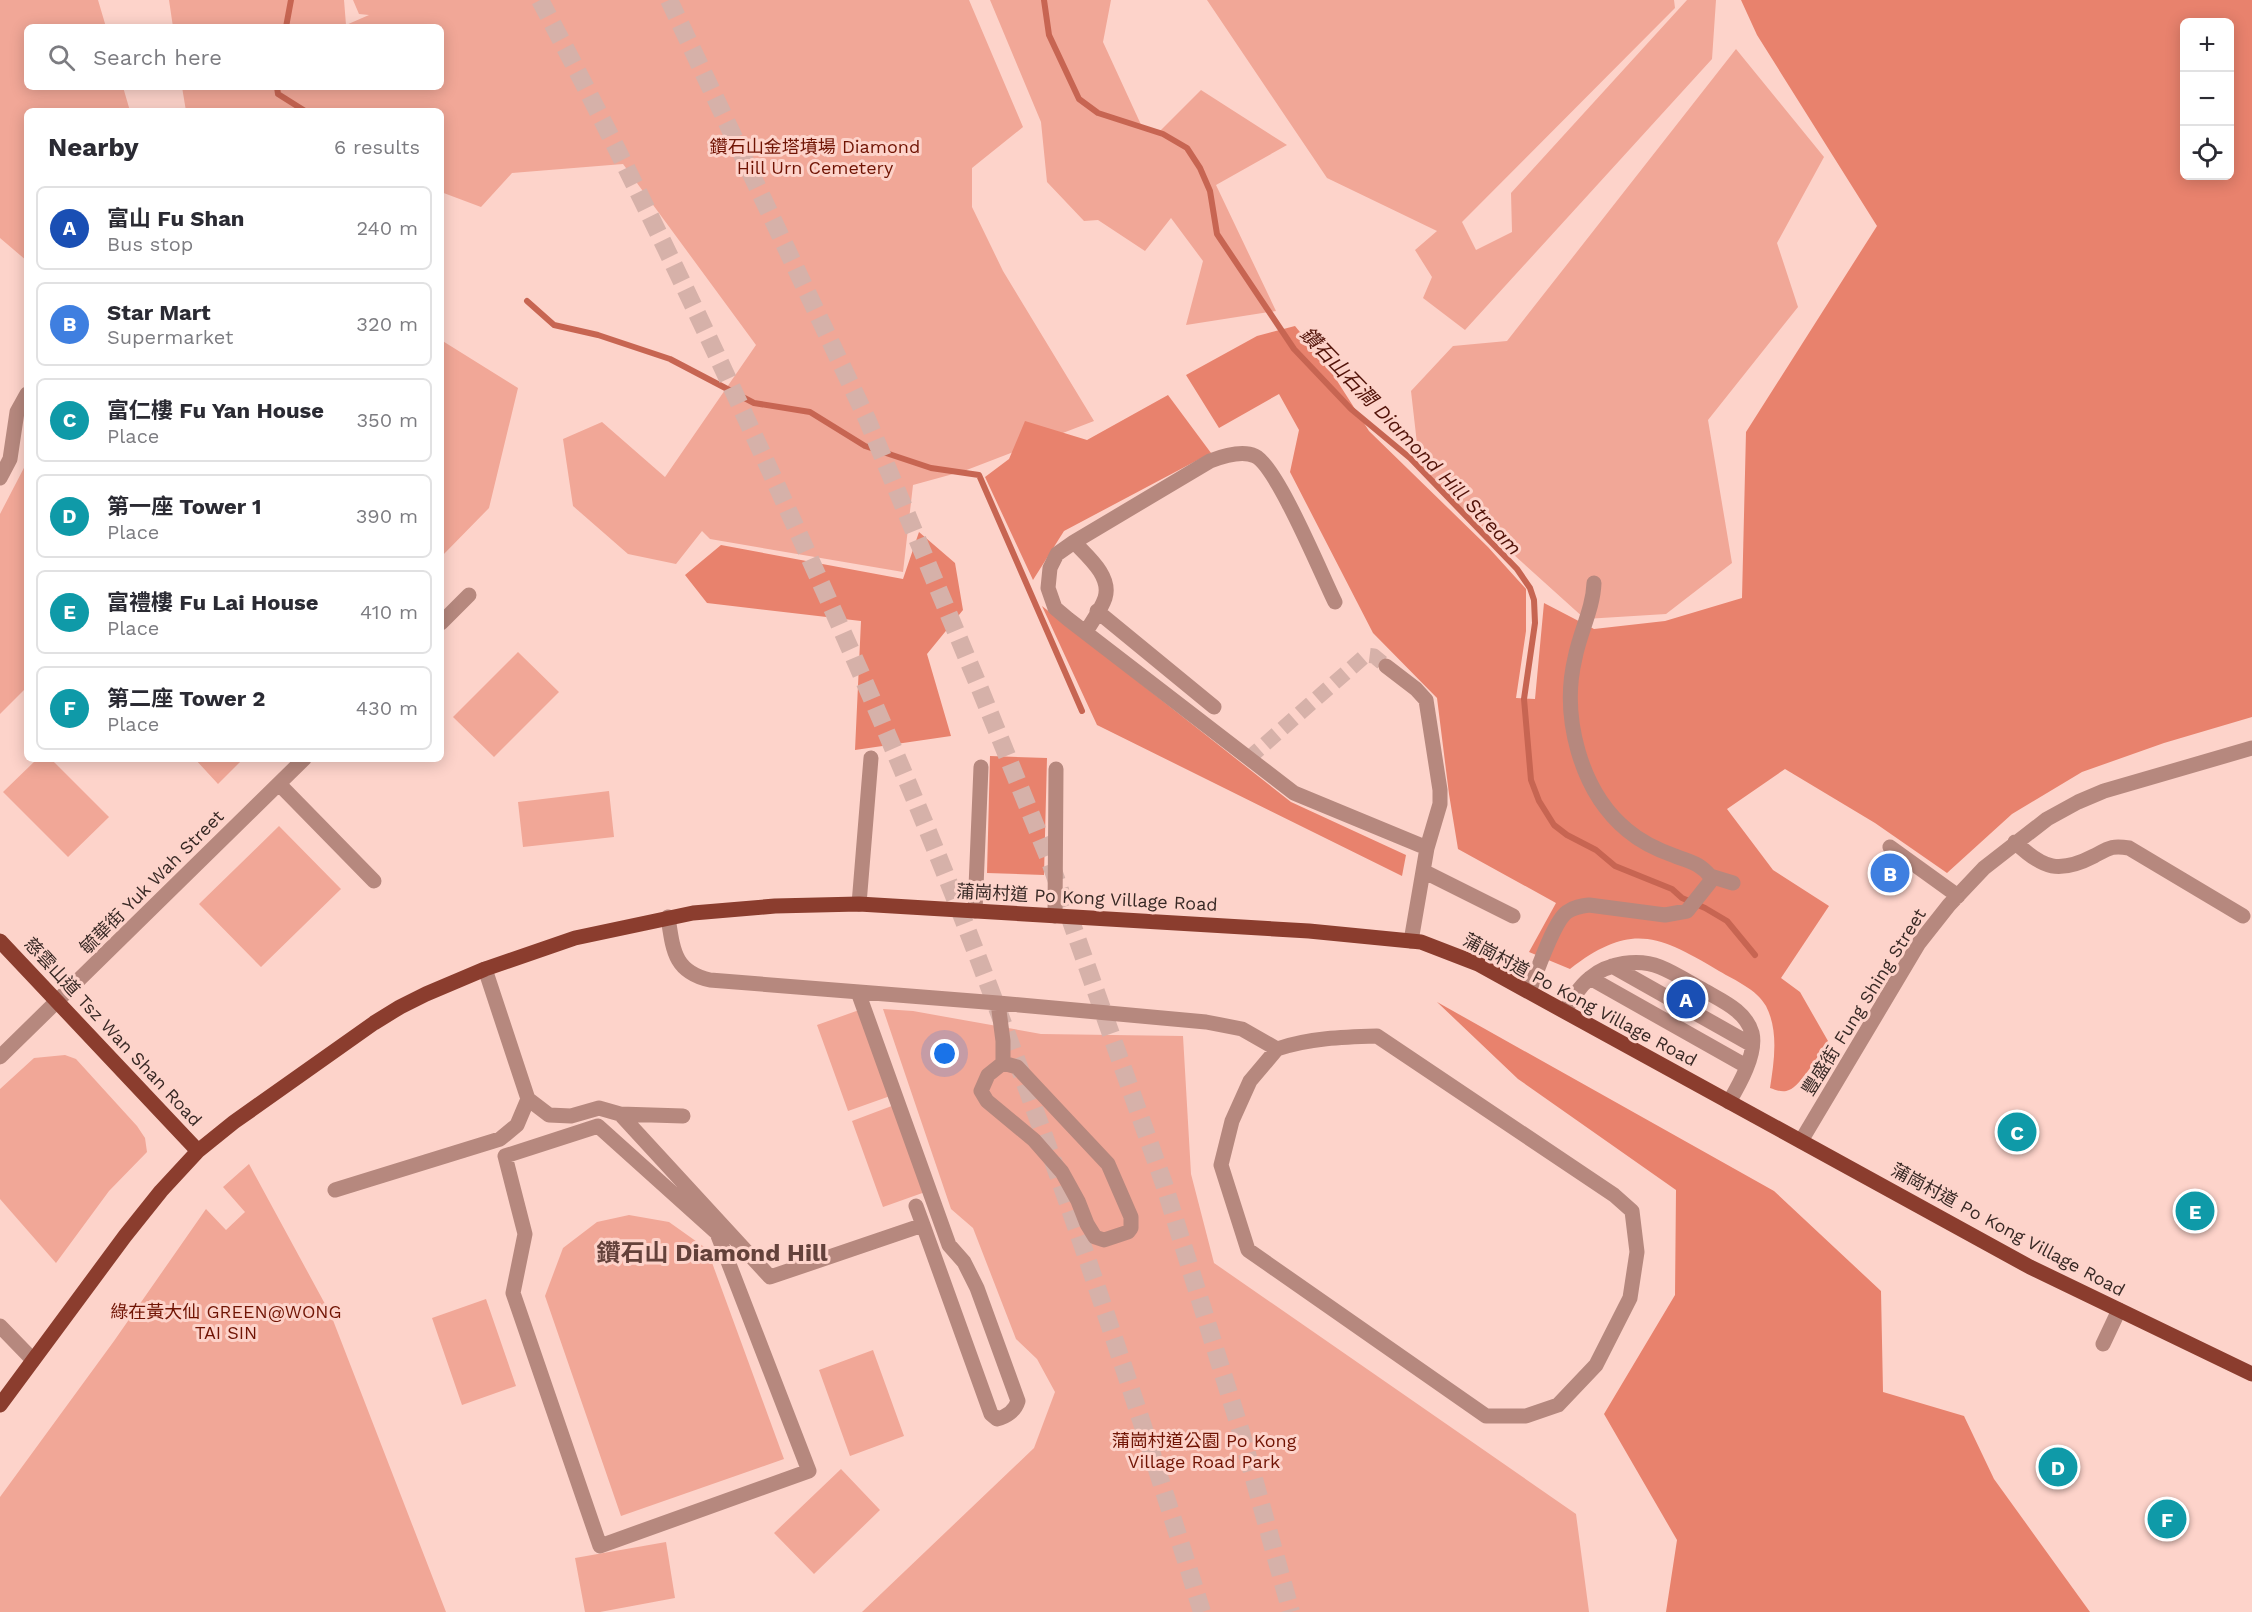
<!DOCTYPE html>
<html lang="en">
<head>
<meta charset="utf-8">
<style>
	:root { --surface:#fff; --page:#f2f2f3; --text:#2b2b33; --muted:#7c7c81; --line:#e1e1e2; --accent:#2f7582 }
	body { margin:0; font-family:"Work Sans","Noto Sans TC",sans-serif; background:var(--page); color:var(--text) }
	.controls { position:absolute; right:18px; top:18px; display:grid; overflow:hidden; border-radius:9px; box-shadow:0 3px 15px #0003 }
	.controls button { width:54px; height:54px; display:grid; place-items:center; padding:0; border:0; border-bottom:2px solid var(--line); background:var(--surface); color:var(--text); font:30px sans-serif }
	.you { position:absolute; left:945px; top:1054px; width:21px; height:21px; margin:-15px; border:4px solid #fff; border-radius:50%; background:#1a73e8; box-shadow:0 0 0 9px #1a73e833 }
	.badge { display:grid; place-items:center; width:39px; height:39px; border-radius:50%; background:var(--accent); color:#fff; font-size:20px; font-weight:700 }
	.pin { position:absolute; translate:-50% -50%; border:3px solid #fff; box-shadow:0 2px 6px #0006 }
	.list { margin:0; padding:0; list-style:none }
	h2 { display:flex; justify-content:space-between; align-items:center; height:78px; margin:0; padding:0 24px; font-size:26px }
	h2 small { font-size:20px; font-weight:400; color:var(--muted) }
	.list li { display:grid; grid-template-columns:39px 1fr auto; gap:18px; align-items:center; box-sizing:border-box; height:84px; margin:0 12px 12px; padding:0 12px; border:2px solid var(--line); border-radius:9px }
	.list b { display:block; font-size:22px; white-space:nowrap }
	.list p { margin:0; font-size:20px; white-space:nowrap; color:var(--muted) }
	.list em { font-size:20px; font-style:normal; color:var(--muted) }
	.icon { flex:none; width:33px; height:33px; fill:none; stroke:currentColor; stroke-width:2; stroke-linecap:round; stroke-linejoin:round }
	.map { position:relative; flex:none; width:2252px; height:1612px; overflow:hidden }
	.search { position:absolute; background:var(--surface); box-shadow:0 3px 15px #0003; left:24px; top:24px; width:420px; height:66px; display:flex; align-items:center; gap:15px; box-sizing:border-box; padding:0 21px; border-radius:9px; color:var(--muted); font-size:22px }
	.panel { position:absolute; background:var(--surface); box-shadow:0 3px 15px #0003; left:24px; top:108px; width:420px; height:654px; border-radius:9px }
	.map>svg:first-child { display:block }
</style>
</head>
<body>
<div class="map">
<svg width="2252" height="1612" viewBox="0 0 2252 1612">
	<rect width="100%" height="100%" fill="#fdd3ca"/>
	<!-- green -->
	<path fill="#f1a797" d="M0 0H98L106 27H27V87H123L130 111H27V261L0 238Z
		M169 0H344L346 25 369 15 359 14 353 0H969L1023 127 972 168V207L1003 271 1094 421 964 471 913 485 903 572 710 539 702 531 676 564 628 554 573 506 563 439 602 422 665 477 756 345 623 164 512 173 481 207 441 192V111H186L182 87H441V27H173Z
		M990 0H1111L1103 42 1143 129 1161 130 1201 90 1287 145 1216 185 1276 311 1186 325 1203 261 1171 218 1145 251 1098 220 1084 221 1047 182 1041 122Z
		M1207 0H1674L1675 8 1462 222 1476 250 1512 232 1511 193 1687 0H1716L1712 59 1465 330 1423 298 1432 277 1415 250 1437 231 1327 178Z
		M1736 49 1824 157 1777 243 1798 307 1708 420 1732 563 1666 614 1585 619 1420 470 1411 391 1453 346 1507 341Z
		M441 340 518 388 489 508 441 557Z
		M27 462V687L0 714V514Z
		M518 652 559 692 494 757 453 717Z
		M37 759H51L109 817 68 857 3 792Z
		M195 759H243L218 784Z
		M609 791 614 837 523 847 518 802Z
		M279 826 341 889 261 967 199 904Z
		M862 1009 893 1095 848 1111 817 1025Z
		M883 1009 913 1011 1041 1034 1183 1036 1191 1174 1214 1263 1576 1514 1589 1612H862L1034 1448 1055 1392 1037 1359 1016 1339 973 1228 951 1209Z
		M65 1055 76 1059 137 1126 145 1138 147 1152 109 1191 56 1263 0 1199V1089L34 1058Z
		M897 1104 928 1191 883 1207 852 1121Z
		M249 1164 331 1315 446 1612H0V1497L114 1341 206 1209 226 1230 245 1212 223 1187Z
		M629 1215 669 1222 707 1249 784 1459 621 1516 545 1296 563 1248 597 1222Z
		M486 1299 516 1386 462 1405 432 1318Z
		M873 1350 904 1436 850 1456 819 1370Z
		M841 1469 880 1510 814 1574 774 1533Z
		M666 1542 675 1598 600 1612H585L575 1558Z"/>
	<!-- forest -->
	<path fill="#e8826d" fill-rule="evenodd" d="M1741 0H2252V717L2164 743 2082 772 2012 814 1947 873 1875 823 1785 769 1727 809 1773 870 1829 906 1781 978 1800 992 1828 1041C1820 1052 1801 1086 1789 1090 1783 1093 1776 1090 1770 1088 1774 1062 1779 1031 1766 1006 1756 989 1736 981 1719 971 1658 935 1631 922 1570 969L1529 952 1556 903 1458 849 1449 794 1437 698 1373 633 1290 472 1299 430 1279 394 1219 428 1186 375 1257 336 1295 326 1327 365 1369 431 1488 547 1526 589V631L1516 698 1535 699 1544 603 1594 629 1665 621 1742 598 1746 432 1877 226 1757 35ZM2184 22H2230V176H2184Z
		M1168 395 1211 453 1064 531 1033 580 985 477 1009 459 1025 421 1087 440Z
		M919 532 955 563 963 610 927 654 951 736 855 750 861 621 707 603 685 575 721 545 903 579Z
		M1042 606 1291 802 1406 855 1402 876 1097 725Z
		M990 756 1047 758 1044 875 987 873Z
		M1437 1002 1774 1191 1881 1291 1883 1392 1964 1416 1994 1479 2090 1612H1666L1677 1540 1604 1414 1675 1295 1676 1190 1518 1079Z"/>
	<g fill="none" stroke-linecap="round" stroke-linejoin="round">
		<!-- stream -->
		<path stroke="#c76552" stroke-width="6" d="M1044 0 1049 35 1079 99 1098 113 1163 134 1187 148 1200 168 1210 191 1217 234 1294 349 1351 409 1410 458 1517 569 1530 588 1534 600 1535 623 1524 699 1531 780 1539 801 1554 825 1567 835 1596 850 1615 866 1672 889 1682 898 1705 908 1727 921 1755 955
			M286 27 291 0
			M277 87 278 94 305 111
			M527 301 554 325 598 335 670 359 754 403 810 412 865 446 931 468 979 475 1082 711"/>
		<!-- minor-tunnel -->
		<path stroke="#d6b1a9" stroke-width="15" stroke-dasharray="15 8" stroke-linecap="butt" d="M1248 759 1366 655 1374 656 1386 666"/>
		<!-- highway-tunnel -->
		<path stroke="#d6b1a9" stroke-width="18" stroke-dasharray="18 9" stroke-linecap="butt" d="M540 0C626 162 706 329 782 497 846 638 909 780 965 924 1053 1150 1130 1380 1202 1612
			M669 0 867 419 980 689 1049 859 1164 1184 1241 1432 1291 1612"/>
		<!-- minor -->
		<path stroke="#b6887e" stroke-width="15" d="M0 478 10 459 17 412 27 394
			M1074 542C1087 556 1112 576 1105 598 1101 610 1092 621 1086 632
			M1335 602C1322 576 1277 466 1255 456 1242 450 1223 456 1210 461L1074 542 1057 554 1050 568 1048 588 1055 608 1068 619 1294 793 1427 848
			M1097 611 1214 707
			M441 623 469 595
			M1386 666 1416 689 1426 700 1440 790V804L1427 848 1411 941
			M279 784 374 881
			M2015 842C2043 869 2059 874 2094 856 2109 848 2112 845 2129 848L2243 916
			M1890 847 1958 896
			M1423 871 1513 916
			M1710 876 1733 883
			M859 904 871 758
			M975 911 981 767
			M1055 916 1056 769
			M668 917C673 950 674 972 710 980L998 1003 1206 1022 1242 1029 1277 1049C1309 1038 1343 1037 1377 1036L1614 1195 1632 1211 1637 1252 1630 1298 1596 1365 1558 1405 1526 1416H1486L1248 1250 1221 1165 1232 1121 1250 1081 1277 1049
			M1612 966 1752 1045
			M1590 978 1746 1066
			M1529 991C1537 973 1553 922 1567 912 1574 907 1581 906 1589 905L1665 915 1687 911 1710 882V876C1700 863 1690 862 1675 856 1658 850 1641 842 1627 830 1580 791 1561 716 1575 658 1580 632 1593 609 1594 583
			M998 1003 1003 1041V1063
			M1565 1011C1572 999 1579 987 1590 978 1608 963 1638 958 1660 967 1675 973 1690 983 1705 991 1722 1001 1746 1011 1752 1033 1757 1054 1739 1085 1729 1102
			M0 1057 304 759
			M1003 1063 1017 1067 1108 1164 1131 1217V1228L1128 1232 1104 1240 1095 1237 1087 1224 1078 1201 1062 1172 1034 1140 987 1101 981 1091 988 1075Z
			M528 1099 549 1115 571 1116 599 1108 620 1114 683 1116
			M620 1114 770 1277 923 1225 991 1414 997 1419C1006 1417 1015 1411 1018 1401L977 1288 964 1262 949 1245 858 992
			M598 1126 717 1233 809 1471 600 1546 513 1293 525 1234 505 1156Z
			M1801 1141 1919 943 1949 905 1984 868 2047 819 2078 802 2104 791 2252 748
			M335 1190 500 1139 517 1125 528 1099 485 969
			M916 1206 923 1225
			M0 1326 33 1360
			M2103 1344 2119 1310"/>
		<!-- major -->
		<path stroke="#8b3d2e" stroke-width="15" d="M0 941 198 1151
			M0 1405 125 1236 161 1191 198 1151 234 1122 374 1023 400 1007 426 994 485 969 575 938 693 913 775 906 859 904 1309 931 1421 942 1478 964 2030 1267 2252 1374"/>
	</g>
	<g text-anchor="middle" stroke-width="6" stroke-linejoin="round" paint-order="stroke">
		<!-- park labels -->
		<g font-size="18" fill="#701404" stroke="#fdd3ca">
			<text x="815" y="153">鑽石山金塔墳場 Diamond<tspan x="815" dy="21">Hill Urn Cemetery</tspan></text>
			<text x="226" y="1318">綠在⿈⼤仙 GREEN@WONG<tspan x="226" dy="21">TAI SIN</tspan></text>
			<text x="1204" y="1447">蒲崗村道公園 Po Kong<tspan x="1204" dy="21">Village Road Park</tspan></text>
		</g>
		<!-- street labels -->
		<g font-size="18" fill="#382925" stroke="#fdd3ca">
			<text transform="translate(152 882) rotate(-45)" y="6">毓華街 Yuk Wah Street</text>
			<text transform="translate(1087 898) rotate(3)" y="6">蒲崗村道 Po Kong Village Road</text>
			<text transform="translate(1580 1000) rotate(28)" y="6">蒲崗村道 Po Kong Village Road</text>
			<text transform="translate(1864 1002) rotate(-58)" y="6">豐盛街 Fung Shing Street</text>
			<text transform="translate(113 1032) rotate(47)" y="6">慈雲山道 Tsz Wan Shan Road</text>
			<text transform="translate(2008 1230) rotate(28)" y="6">蒲崗村道 Po Kong Village Road</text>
		</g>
		<!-- water labels -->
		<g font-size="20" font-style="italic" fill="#521208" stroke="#fdd3ca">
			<text transform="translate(1411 441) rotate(46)" y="7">鑽石山石澗 Diamond Hill Stream</text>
		</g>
		<!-- district labels -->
		<g font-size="24" font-weight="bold" fill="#64423b" stroke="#fdd3ca">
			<text x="712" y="1261">鑽石山 Diamond Hill</text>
		</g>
	</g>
</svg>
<div class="controls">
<button>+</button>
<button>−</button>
<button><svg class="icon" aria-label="locate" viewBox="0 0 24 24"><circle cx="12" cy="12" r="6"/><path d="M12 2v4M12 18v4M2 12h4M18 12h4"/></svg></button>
</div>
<div class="you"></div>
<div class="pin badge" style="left:1686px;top:999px;background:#1a4fb4">A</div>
<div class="pin badge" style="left:1890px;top:873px;background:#3f7fe0">B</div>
<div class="pin badge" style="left:2017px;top:1132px;background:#0f9aa8">C</div>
<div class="pin badge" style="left:2058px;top:1467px;background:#0f9aa8">D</div>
<div class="pin badge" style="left:2195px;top:1211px;background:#0f9aa8">E</div>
<div class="pin badge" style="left:2167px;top:1519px;background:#0f9aa8">F</div>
<div class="search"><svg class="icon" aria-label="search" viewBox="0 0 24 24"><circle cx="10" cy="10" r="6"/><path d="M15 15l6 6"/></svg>Search here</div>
<section class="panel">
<h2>Nearby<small>6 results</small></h2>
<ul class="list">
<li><span class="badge" style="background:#1a4fb4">A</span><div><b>富山 Fu Shan</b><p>Bus stop</p></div><em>240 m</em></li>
<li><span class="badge" style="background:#3f7fe0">B</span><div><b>Star Mart</b><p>Supermarket</p></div><em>320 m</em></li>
<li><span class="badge" style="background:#0f9aa8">C</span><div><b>富仁樓 Fu Yan House</b><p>Place</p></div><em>350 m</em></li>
<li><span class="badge" style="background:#0f9aa8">D</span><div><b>第一座 Tower 1</b><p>Place</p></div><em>390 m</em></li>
<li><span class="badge" style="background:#0f9aa8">E</span><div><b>富禮樓 Fu Lai House</b><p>Place</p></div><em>410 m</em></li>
<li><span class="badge" style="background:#0f9aa8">F</span><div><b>第二座 Tower 2</b><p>Place</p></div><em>430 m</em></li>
</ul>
</section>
</div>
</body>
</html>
